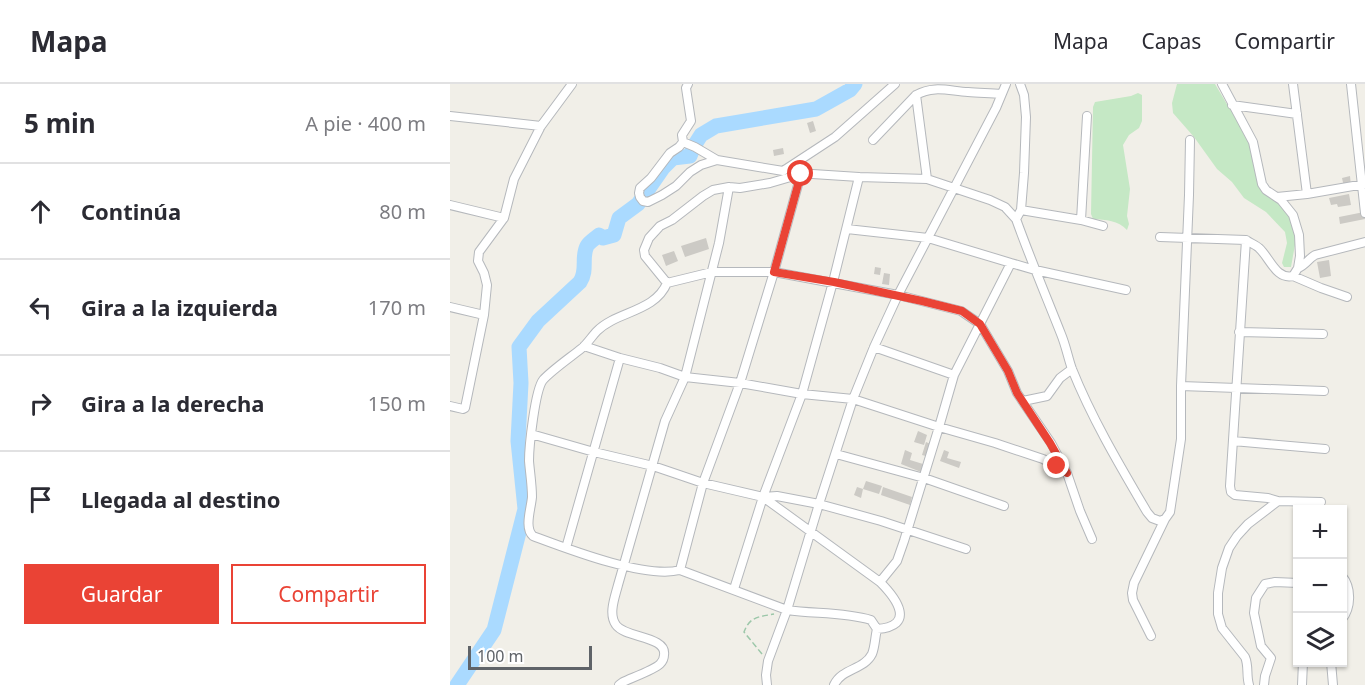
<!DOCTYPE html>
<html lang="es">
<head>
<meta charset="utf-8">
<style>
	:root { --surface:#fff; --page:#f2f2f3; --text:#2b2b33; --muted:#7c7c81; --line:#e1e1e2; --accent:#ea4335 }
	body { margin:0; font-family:"Noto Sans",sans-serif; background:var(--page); color:var(--text) }
	.controls { position:absolute; right:18px; bottom:18px; display:grid; overflow:hidden; border-radius:0px; box-shadow:0 2px 4px #0004 }
	.controls button { width:54px; height:54px; display:grid; place-items:center; padding:0; border:0; border-bottom:2px solid var(--line); background:var(--surface); color:var(--text); font:30px sans-serif }
	.scale { position:absolute; left:18px; bottom:15px; width:124px; box-sizing:border-box; padding-left:6px; border:3px solid #5f6368; border-top:0; font-size:16px; line-height:21px; white-space:nowrap; color:#5f6368; -webkit-text-stroke:4px #fff; paint-order:stroke }
	.stop { position:absolute; width:18px; height:18px; margin:-14px; border:4px solid #ea4335; border-radius:50%; background:#fff }
	.stop.end { background:#ea4335; border-color:#fff; box-shadow:0 2px 6px #0008 }
	.list { margin:0; padding:0; list-style:none }
	h2 { display:flex; justify-content:space-between; align-items:center; height:78px; margin:0; padding:0 24px; font-size:26px }
	h2 small { font-size:20px; font-weight:400; color:var(--muted) }
	.list li { display:grid; grid-template-columns:39px 1fr auto; gap:18px; align-items:center; box-sizing:border-box; height:96px; padding:0 24px; border-top:2px solid var(--line) }
	.list b { display:block; font-size:22px; white-space:nowrap }
	.list em { font-size:20px; font-style:normal; color:var(--muted) }
	.actions { display:flex; gap:12px; padding:18px 24px }
	.actions a { flex:1; padding:14px 0; border:2px solid var(--accent); border-radius:0px; text-align:center; font-size:21px; color:var(--accent) }
	.actions .main { background:var(--accent); color:#fff }
	.icon { flex:none; width:33px; height:33px; fill:none; stroke:currentColor; stroke-width:2; stroke-linecap:round; stroke-linejoin:round }
	.map { position:relative; flex:none; width:915px; height:601px; overflow:hidden }
	header { display:flex; align-items:center; gap:36px; box-sizing:border-box; height:84px; padding:0 30px; background:var(--surface); border-bottom:2px solid var(--line) }
	header strong { font-size:28px }
	nav { display:flex; gap:33px; margin-inline-start:auto; font-size:21px }
	main { display:flex }
	aside { flex:1; background:var(--surface) }
	.map>svg:first-child { display:block }
</style>
</head>
<body>
<header>
<strong>Mapa</strong>
<nav><a>Mapa</a><a>Capas</a><a>Compartir</a></nav>
</header>
<main>
<aside>
<h2>5 min<small>A pie · 400 m</small></h2>
<ul class="list">
<li><svg class="icon" aria-label="ahead" viewBox="0 0 24 24"><path d="M12 20V5M6 11l6-6 6 6"/></svg><div><b>Continúa</b></div><em>80 m</em></li>
<li><svg class="icon" aria-label="left" viewBox="0 0 24 24"><path d="M17 20v-9H6M10 6l-5 5 5 5"/></svg><div><b>Gira a la izquierda</b></div><em>170 m</em></li>
<li><svg class="icon" aria-label="right" viewBox="0 0 24 24"><path d="M7 20v-9h11M14 6l5 5-5 5"/></svg><div><b>Gira a la derecha</b></div><em>150 m</em></li>
<li><svg class="icon" aria-label="arrive" viewBox="0 0 24 24"><path d="M6 21V4h12l-3 4 3 4H6"/></svg><div><b>Llegada al destino</b></div></li>
</ul>
<div class="actions"><a class="main">Guardar</a><a>Compartir</a></div>
</aside>
<div class="map">
<svg width="915" height="601" viewBox="0 0 915 601">
	<rect width="100%" height="100%" fill="#f1efe8"/>
	<!-- green -->
	<path fill="#c5e8c5" d="M727 0H765L778 22 798 47 816 104 842 128 848 144 841 183H834L832 179 837 159 835 148 816 128 794 114 782 98 767 85 744 53 723 29 722 19Z
		M688 9 692 11V37L689 44 679 51 673 61 680 105 677 132 679 140 677 146C668 136 656 136 643 135L641 130 643 23 645 18 681 12Z"/>
	<g fill="none" stroke-linecap="round" stroke-linejoin="round">
		<!-- river -->
		<path stroke="#aadaff" stroke-width="15" d="M7 601 44 546 75 425 68 357 71 299 69 263 88 237 130 198C138 186 131 173 137 162 139 158 146 154 149 151L153 154 164 151 169 134 188 120 213 84 223 74 240 72 244 62 251 51 266 42 366 25 400 6 405 0"/>
	</g>
	<!-- building -->
	<path fill="#cccac5" d="M363 37 366 47 360 49 357 39Z
		M333 64 334 70 324 72 323 66Z
		M900 92 901 102 894 103 892 94Z
		M899 110 901 121 888 123 887 120 881 121 879 114Z
		M914 128 915 135 890 140 889 133Z
		M256 154 259 165 235 173 231 162Z
		M224 167 228 177 216 182 212 171Z
		M879 176 881 192 870 194 867 178Z
		M425 183 431 184 430 191 424 190Z
		M434 189 440 190 439 201 432 200Z
		M468 347 477 351 474 361 464 358Z
		M476 358 483 361 479 373 472 371Z
		M455 366 462 369 460 376 473 380 471 388 451 380Z
		M494 366 499 368 497 374 511 378 509 384 490 377Z
		M416 397 432 402 429 410 413 405 411 414 404 411 407 403 413 405Z
		M433 403 462 413 460 421 431 411Z"/>
	<g fill="none" stroke-linecap="round" stroke-linejoin="round">
		<defs>
			<path id="street" d="M238 0 236 4 241 37 232 51 233 58 229 63 220 69 201 94 190 104 189 109 190 113 193 117 198 118 212 111 226 102 240 88 251 81 267 76 333 87 385 53 445 0
				M570 0 574 11 576 33 574 89 571 126 566 135C580 174 596 212 611 250 616 262 618 274 622 285 642 335 670 382 697 428L702 434 710 437 715 435 720 428 731 355V302L739 111 740 56
				M772 0 803 58 812 100 816 106 831 116 843 131 849 151 850 172 848 184 843 192 871 204 897 213
				M843 0 857 110
				M901 0 915 129
				M466 11 477 95
				M782 21 847 30
				M0 32 91 42
				M423 56 466 11C484 1 499 7 518 8 529 9 540 9 551 10
				M233 58 245 63 267 76
				M347 89 409 93
				M827 113 857 110 915 100
				M0 121 54 134
				M571 126 631 136 653 142
				M631 136 637 32
				M397 145 478 154 561 179
				M710 153 796 156C800 159 806 161 809 164 820 174 826 196 843 192
				M796 156 780 402 781 408 785 411 818 414 828 417
				M848 184C856 181 858 175 865 171L915 158
				M217 199 195 172 194 166 199 154 210 142 222 136 253 112 263 106 279 103 290 104 320 99 351 90 324 188 290 299 253 399 230 486
				M0 223 34 231
				M789 248 873 250
				M134 262 170 274 210 284 235 293 290 299 352 310 403 315 489 343 545 359 593 375 613 386
				M424 263 504 291
				M731 302 874 307
				M573 317 597 312 610 294 622 285
				M0 322 13 325 15 324 34 231 37 201 34 189 28 177 29 168 54 134 64 95 91 42 122 0
				M81 350 144 368 203 382 253 399 313 413 327 412 369 420 431 437 516 465
				M783 357 875 365
				M386 370 474 394 554 422
				M313 413 430 498C447 515 466 542 427 545L421 536C394 528 364 530 337 526L230 486C195 495 118 465 83 452 74 444 81 425 82 413 82 401 80 389 79 377 79 363 85 306 93 296 102 286 121 273 132 264 138 259 142 252 147 247 167 227 205 228 217 199L262 188H324L448 211 511 227 530 240 558 287 567 309 601 359 617 389 630 427 642 455
				M116 464 170 274
				M892 492C902 504 901 524 892 535
				M430 498 447 477 454 457 489 343 504 291 561 179 585 186 676 206
				M284 505 313 413 352 310 383 198 409 93 477 95 540 116 555 123 566 135
				M701 552 683 516 682 509 684 499 715 435
				M881 578 883 601
				M169 601 173 598C181 594 204 586 210 580 212 578 214 574 214 571 217 552 175 554 166 541 158 530 165 513 168 501L215 337 235 293 269 159 279 103
				M317 601 316 591 318 577 337 526 369 420 403 315 424 263 448 211 546 24 556 0
				M384 601C392 584 414 586 422 570 425 563 425 553 427 545
				M799 601C796 591 799 582 795 573L772 544 768 530V509L772 484 779 464 787 452 798 440 828 417 871 418
				M814 601 815 592 821 574 811 562 804 529 806 514 815 500 825 498 848 499
				M852 601 853 578"/>
		</defs>
		<!-- street casing -->
		<use href="#street" stroke="#b5b8bc" stroke-width="10"/>
		<!-- path -->
		<path stroke="#9cc7a9" stroke-width="1.5" stroke-dasharray="6 3" stroke-linecap="butt" d="M312 570 294 548C300 532 309 533 324 530"/>
		<!-- street -->
		<use href="#street" stroke="#fff" stroke-width="8"/>
	</g>
	<g fill="none" stroke-linecap="round" stroke-linejoin="round">
		<!-- route -->
		<path stroke="#ea4335" stroke-width="8" d="M351 90 324 188 384 198 472 217 512 227 530 240 558 287 567 309 600 359 617 389 607 382"/>
	</g>
</svg>
<div class="controls">
<button>+</button>
<button>−</button>
<button><svg class="icon" aria-label="layers" viewBox="0 0 24 24"><path d="M12 4l9 5-9 5-9-5zM3 14l9 5 9-5"/></svg></button>
</div>
<div class="scale">100 m</div>
<div class="stop" style="left:351px;top:90px"></div>
<div class="stop end" style="left:607px;top:382px"></div>
</div>
</main>
</body>
</html>
